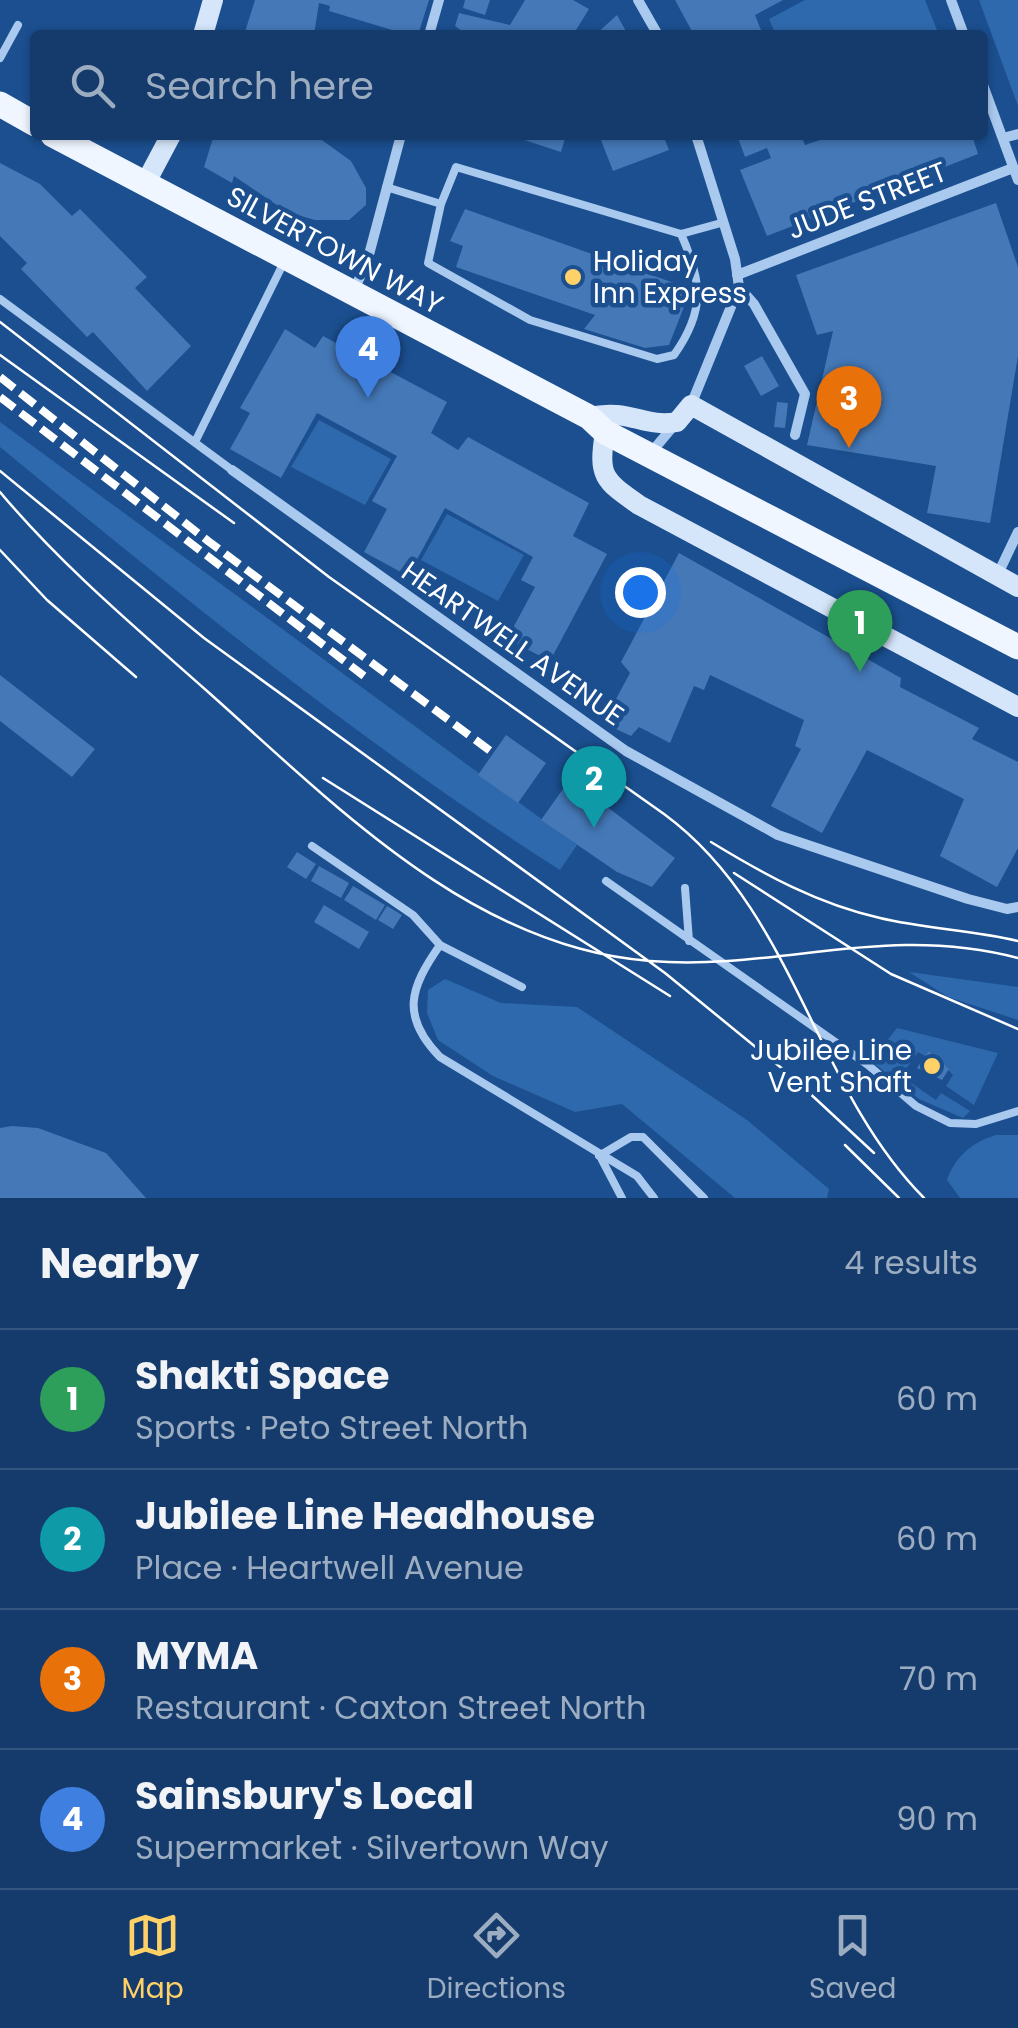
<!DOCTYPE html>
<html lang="en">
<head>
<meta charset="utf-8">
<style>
	:root { --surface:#143b6b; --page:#1d4271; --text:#f1f3f6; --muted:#9dadc1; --line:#33557e; --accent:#ffd166 }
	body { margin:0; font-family:Poppins,sans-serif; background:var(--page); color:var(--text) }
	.you { position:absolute; left:640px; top:592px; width:35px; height:35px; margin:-25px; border:8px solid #fff; border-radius:50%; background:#1a73e8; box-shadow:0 0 0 15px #1a73e833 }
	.badge { display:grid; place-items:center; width:65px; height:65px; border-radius:50%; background:var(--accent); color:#fff; font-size:32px; font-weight:700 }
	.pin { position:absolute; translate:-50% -82px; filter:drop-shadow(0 2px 5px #0008) }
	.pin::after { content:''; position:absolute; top:52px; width:35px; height:30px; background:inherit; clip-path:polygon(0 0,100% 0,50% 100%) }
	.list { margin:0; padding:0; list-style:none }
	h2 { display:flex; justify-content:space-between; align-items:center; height:130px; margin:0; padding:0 40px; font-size:42px }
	h2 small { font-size:32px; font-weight:400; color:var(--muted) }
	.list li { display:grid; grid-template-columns:65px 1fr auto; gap:30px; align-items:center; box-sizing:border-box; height:140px; padding:0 40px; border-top:2px solid var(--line) }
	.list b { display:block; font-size:38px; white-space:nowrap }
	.list p { margin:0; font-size:32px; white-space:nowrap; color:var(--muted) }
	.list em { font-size:32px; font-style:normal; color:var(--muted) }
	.icon { flex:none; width:55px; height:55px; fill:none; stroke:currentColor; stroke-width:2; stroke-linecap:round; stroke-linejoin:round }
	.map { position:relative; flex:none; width:1018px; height:1198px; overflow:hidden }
	.search { position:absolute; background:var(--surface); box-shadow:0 2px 8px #0004; left:30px; right:30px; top:30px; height:110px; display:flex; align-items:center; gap:25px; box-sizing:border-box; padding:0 35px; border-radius:10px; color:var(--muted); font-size:38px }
	.sheet { height:690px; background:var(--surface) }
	nav { display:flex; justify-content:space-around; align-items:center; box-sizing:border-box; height:140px; border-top:2px solid var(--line); background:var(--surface); font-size:28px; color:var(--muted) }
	nav a { display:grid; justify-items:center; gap:5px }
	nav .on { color:var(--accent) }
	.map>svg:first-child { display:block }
</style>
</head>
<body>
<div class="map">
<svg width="1018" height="1198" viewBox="0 0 1018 1198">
	<rect width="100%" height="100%" fill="#1b4f8f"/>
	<!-- green -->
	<path fill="#2e69ad" d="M805 0H925L939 35H776L769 19Z
		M979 0H1018V106Z
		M319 420 391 459 365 505 291 467Z
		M0 422 577 845 560 870C362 744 181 596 0 447Z
		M447 514 524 555 498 601 421 560Z
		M909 972 1018 987V1020L948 997Z
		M445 979 501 1003 577 1007 747 1120 829 1189 827 1198H735L622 1104 575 1112 493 1076 438 1040 427 1013 428 990Z
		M897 1028 998 1053 974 1105 946 1086 953 1075 930 1051 925 1056 918 1052 901 1076 936 1100 941 1093 970 1111 963 1118 919 1099 871 1061Z
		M996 1135H1018V1198H960L947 1180C955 1157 972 1142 996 1135Z"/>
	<!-- building -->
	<path fill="#4478b7" d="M255 0H429L418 35H391L392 30 329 11 330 6 319 3 314 35H244Z
		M465 0H490L485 15 463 8Z
		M525 0H573L589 9 576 30 585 35H467L455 26 459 13 510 25Z
		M675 0H783L755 15 763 35H694Z
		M617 15 628 35H595Z
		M214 135H315L351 161 366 188V205L349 220H315L287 212 234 176 232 183 204 167Z
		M509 135H566L561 152Z
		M599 135H663L669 150 613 171Z
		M737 135H801L805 145 835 135H972L978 154 767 236 740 170 771 158 767 148 745 157Z
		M0 163 40 184 72 216 80 209 147 277 135 288 191 346 147 391 93 332 87 337 21 269 27 263 0 236Z
		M996 203 1018 267V356L990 523 927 513 936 466 807 445 833 331 817 335 796 275Z
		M465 209 691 289 669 345 645 348 584 329 595 315 456 267 463 246 450 241Z
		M285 329 315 348 323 336 447 402 431 433 458 450 468 437 589 503 573 536 607 554 550 661 507 639 535 587 521 580 533 557 445 508 408 576 364 552 387 509 372 501 397 456 317 413 281 478 230 449 250 413 240 408Z
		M762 356 779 386 761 396 744 366Z
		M777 402 788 403 785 428 774 427Z
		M679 553 901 678 900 687 979 728 972 739 1018 762V848L997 887 940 856 964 799 867 750 822 833 771 806 801 749 795 746 804 720 710 675 704 690 694 686 670 743 639 727 631 736 603 723 630 673 621 662Z
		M0 675 95 749 72 777 0 721Z
		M506 735 546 763 518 803 478 775Z
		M570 779 675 858 652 887 617 872 541 820Z
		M297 852 316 864 306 879 287 867Z
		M319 866 349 883 341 898 311 881Z
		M353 886 385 905 376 920 344 900Z
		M324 905 369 932 359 949 314 922Z
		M387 906 402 915 393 929 378 920Z
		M929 1051 949 1069 942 1080 917 1068Z
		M12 1126 38 1128 106 1153 146 1198H0V1128Z"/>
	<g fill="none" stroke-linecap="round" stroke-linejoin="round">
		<!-- lane -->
		<path stroke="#a9c9ee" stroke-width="8" d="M0 58 18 25
			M386 187 441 204 456 167 681 234 721 223
			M441 204 428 263 530 320 657 359 674 355C706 310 702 281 681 234
			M0 299 232 470
			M195 442 284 262
			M312 846 413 915 440 945 522 987
			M606 881 868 1065 916 1106 950 1123 976 1124 1018 1111
			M685 888 689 941
			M440 945C410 988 400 1016 440 1057L637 1176 654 1198
			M599 1156 631 1137H643L704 1198
			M602 1160 622 1198"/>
		<!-- street -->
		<path stroke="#a9c9ee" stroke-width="10" d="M638 0 658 35
			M951 0 964 35
			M429 35 439 0
			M983 85 1018 180
			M1003 138 1018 134
			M737 275 1013 168
			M739 287 754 304 805 394 795 435
			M353 292 367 262 401 135
			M691 405 739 287 735 259 696 135
			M649 455 676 423
			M232 470 626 751 778 835 968 899 1007 909 1018 907
			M997 576 1018 532"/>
		<!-- secondary -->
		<path stroke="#d6e6fa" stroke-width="20" d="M203 35 213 0
			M145 184 171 135
			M589 417C630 408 643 428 677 422L691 405 1018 587
			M605 432C598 476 603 480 639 505L1018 707"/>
		<!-- primary -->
		<path stroke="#f0f6ff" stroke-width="25" d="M0 104 35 124
			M53 135 589 417 605 432 1018 647"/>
		<!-- tram -->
		<path stroke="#fff" stroke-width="2.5" d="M0 322 329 577 664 814C795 910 813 1086 924 1198
			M0 355 234 523
			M0 471 204 638 665 973 790 1075 874 1153
			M0 492C62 566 135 627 207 691 333 803 472 948 650 961 779 971 883 923 1018 958
			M0 550 47 600 136 677
			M323 778 670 996
			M711 842C765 875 818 904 880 918 926 929 973 930 1018 941
			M734 873 891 974 1018 1029
			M845 1145 899 1198"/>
		<!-- rail -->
		<path stroke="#fff" stroke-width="8" stroke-dasharray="18 8" stroke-linecap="butt" d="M0 377 208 541 493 753
			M0 397 364 676"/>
	</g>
	<!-- markers -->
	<g fill="#ffd166" stroke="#1b4f8f" stroke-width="4">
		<circle cx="573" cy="277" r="10"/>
		<circle cx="932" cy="1066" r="10"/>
	</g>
	<g text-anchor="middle" stroke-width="9" stroke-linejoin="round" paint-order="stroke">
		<!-- street labels -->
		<g font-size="28" fill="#fff" stroke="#1b4f8f">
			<text transform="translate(867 200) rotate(-21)" y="10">JUDE STREET</text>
			<text transform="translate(335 250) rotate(28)" y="10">SILVERTOWN WAY</text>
			<text transform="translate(513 643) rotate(35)" y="10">HEARTWELL AVENUE</text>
		</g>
		<!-- poi labels -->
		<g font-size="28" fill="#fff" stroke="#1b4f8f" text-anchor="start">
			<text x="593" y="271">Holiday<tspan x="593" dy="32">Inn Express</tspan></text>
			<text x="912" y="1060" text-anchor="end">Jubilee Line<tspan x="912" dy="32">Vent Shaft</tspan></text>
		</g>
	</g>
</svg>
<div class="you"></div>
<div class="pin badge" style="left:860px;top:672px;background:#2e9e5b">1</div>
<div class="pin badge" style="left:594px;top:828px;background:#0f9aa8">2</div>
<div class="pin badge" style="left:849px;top:448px;background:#e8710a">3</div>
<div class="pin badge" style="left:368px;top:398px;background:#3f7fe0">4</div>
<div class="search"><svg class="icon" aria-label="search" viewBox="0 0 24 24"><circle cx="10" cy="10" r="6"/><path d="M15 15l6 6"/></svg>Search here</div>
</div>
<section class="sheet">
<h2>Nearby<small>4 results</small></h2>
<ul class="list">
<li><span class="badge" style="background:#2e9e5b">1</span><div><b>Shakti Space</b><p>Sports · Peto Street North</p></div><em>60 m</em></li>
<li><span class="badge" style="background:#0f9aa8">2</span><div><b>Jubilee Line Headhouse</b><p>Place · Heartwell Avenue</p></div><em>60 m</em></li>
<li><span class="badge" style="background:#e8710a">3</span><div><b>MYMA</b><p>Restaurant · Caxton Street North</p></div><em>70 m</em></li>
<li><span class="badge" style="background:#3f7fe0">4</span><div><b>Sainsbury's Local</b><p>Supermarket · Silvertown Way</p></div><em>90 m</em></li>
</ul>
</section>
<nav>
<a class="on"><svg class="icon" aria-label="map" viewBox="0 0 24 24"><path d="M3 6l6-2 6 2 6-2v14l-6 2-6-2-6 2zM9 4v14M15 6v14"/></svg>Map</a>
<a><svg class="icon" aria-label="directions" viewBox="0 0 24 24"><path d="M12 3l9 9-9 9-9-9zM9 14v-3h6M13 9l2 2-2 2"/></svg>Directions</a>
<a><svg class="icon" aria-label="saved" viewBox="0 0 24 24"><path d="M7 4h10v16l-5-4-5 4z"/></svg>Saved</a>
</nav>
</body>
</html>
